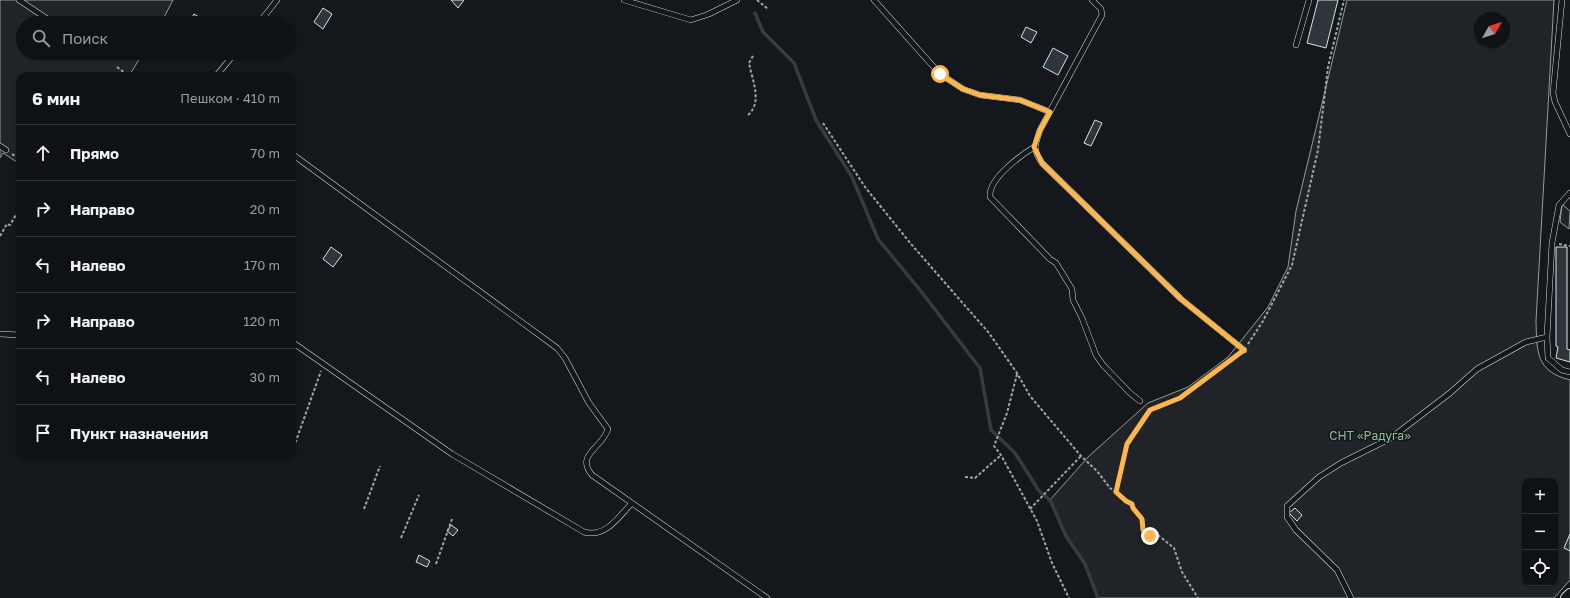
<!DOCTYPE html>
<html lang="ru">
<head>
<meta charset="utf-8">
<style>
	:root { --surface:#0f1215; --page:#181b1e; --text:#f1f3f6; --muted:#9b9ea0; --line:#2f3234 }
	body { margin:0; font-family:"Golos Text",sans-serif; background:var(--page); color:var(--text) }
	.controls { position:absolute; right:12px; bottom:12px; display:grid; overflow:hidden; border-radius:8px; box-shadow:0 1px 3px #0004 }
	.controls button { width:36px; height:36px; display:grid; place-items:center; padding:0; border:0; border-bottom:1px solid var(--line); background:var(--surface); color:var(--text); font:20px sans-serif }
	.compass { position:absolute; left:1474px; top:12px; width:36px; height:36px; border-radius:50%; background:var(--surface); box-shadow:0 1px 3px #0004; rotate:51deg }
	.stop { position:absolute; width:12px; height:12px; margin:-9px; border:3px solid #ffb74d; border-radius:50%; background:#fff }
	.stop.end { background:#ffb74d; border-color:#fff; box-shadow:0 1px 4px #0008 }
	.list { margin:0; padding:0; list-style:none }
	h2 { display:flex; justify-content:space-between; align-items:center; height:52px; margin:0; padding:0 16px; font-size:17px }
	h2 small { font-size:13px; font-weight:400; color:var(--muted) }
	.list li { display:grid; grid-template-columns:26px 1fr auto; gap:12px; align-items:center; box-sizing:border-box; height:56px; padding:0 16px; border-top:1px solid var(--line) }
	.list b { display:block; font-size:15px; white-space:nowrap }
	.list em { font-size:13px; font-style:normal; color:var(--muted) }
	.icon { flex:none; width:22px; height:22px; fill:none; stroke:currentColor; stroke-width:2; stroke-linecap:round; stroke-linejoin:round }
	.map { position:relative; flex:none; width:1570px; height:598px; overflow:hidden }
	.search { position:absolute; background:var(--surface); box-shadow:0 1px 3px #0004; left:16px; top:16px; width:280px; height:44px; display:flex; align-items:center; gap:10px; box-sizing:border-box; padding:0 14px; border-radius:22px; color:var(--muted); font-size:15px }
	.panel { position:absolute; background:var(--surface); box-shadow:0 1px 3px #0004; left:16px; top:72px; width:280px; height:388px; border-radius:12px }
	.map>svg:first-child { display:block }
</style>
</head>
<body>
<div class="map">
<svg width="1570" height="598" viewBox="0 0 1570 598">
	<rect width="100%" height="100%" fill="#14181c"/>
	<!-- green -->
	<path fill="#202428" stroke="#939e99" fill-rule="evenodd" d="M0 0H173L161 23H23V53H143L129 76H20V164L3 153 0 158Z
		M1347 0H1554L1536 321C1537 351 1535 371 1570 380V580L1554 598H1098L1085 564 1066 536 1050 500 1088 457 1148 403 1188 387 1228 357 1268 307 1288 267 1296 211ZM1480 18H1504V42H1480ZM1525 481H1555V583H1525Z
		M1562 204 1570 211 1569 229 1560 222Z"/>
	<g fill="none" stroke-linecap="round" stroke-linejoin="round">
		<!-- stream -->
		<path stroke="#363b3e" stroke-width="3.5" d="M755 13 763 32 794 63 816 120 852 177 878 239 920 290 980 368 991 430 1015 453 1039 491 1050 500 1066 536 1085 564 1098 598"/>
	</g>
	<!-- building -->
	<path fill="#2c363c" stroke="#d8e6dc" d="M451 0H464L458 8Z
		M1318 0H1338L1326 48 1307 43Z
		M323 8 332 14 323 29 314 22Z
		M194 14 205 21 204 23 190 21Z
		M1026 27 1037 32 1031 43 1021 37Z
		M1053 48 1068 56 1058 75 1043 67Z
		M1095 120 1102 123 1091 146 1084 143Z
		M331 247 342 255 333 267 323 259Z
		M1556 247H1567V349L1570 350V362L1556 358 1558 347 1556 346Z
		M1295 508 1302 515 1297 521 1289 513Z
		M451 525 458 530 453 536 447 531Z
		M1570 534V551L1564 548Z
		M419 555 430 561 427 567 416 562Z"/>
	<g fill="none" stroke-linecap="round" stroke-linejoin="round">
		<defs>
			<path id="service" d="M19 0 49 20
				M624 0 691 20 709 14 737 0
				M874 0 940 74 963 89 980 95 1020 100 1050 112
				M1092 0 1101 9 1102 15 1040 130C1035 146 1032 148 1042 163L1181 299 1244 350
				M1562 0 1553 93 1555 102 1570 134
				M259 23 277 0
				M1296 45 1309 0
				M216 76 235 53
				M0 146 6 150
				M1034 147C1020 156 988 179 990 197L1050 259 1056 263 1072 289 1073 300 1082 318 1096 355 1103 365 1130 393 1140 401
				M292 154 557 348 565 358 589 403 608 429C602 449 575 454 592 475L767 598
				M1570 193 1559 205 1552 243 1547 337 1548 358 1562 370 1570 372
				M0 334 20 335
				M292 342 452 454 584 532C605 538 618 518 631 504
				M1351 598 1337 570 1296 530 1287 517V506L1319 477 1341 463 1391 438 1450 393 1477 369 1526 342 1547 337"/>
			<path id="minor" d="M1566 598 1570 594"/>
		</defs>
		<!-- service casing -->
		<use href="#service" stroke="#d8e6dc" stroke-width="6"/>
		<!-- minor casing -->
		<use href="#minor" stroke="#d8e6dc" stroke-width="12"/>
		<!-- path -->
		<path stroke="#9da8a2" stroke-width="2" stroke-dasharray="3 2" stroke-linecap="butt" d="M757 0 768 9
			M117 67 129 76
			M748 115C763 102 752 80 749 63L754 54
			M823 123 865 187 911 244 989 333 1017 373 1030 396 1081 456 1097 471 1110 488 1126 501 1132 504 1133 508 1142 519 1143 529 1150 537 1158 535 1174 548 1182 572 1198 598
			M12 154 20 159
			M0 236 7 224 10 225 20 208
			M1559 244 1570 246
			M1248 344 1263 321 1292 265 1318 150 1328 67 1344 0
			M1017 374 1007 413 994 446 1001 455 1037 521 1052 563 1069 598
			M292 452 321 371
			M965 477 975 478 1001 455
			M1116 492 1127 444 1150 410 1180 398 1238 354
			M364 509 380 466
			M1030 509 1081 456
			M401 538 419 495
			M436 564 452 519"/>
		<!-- service -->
		<use href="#service" stroke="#14181c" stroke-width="5"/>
		<!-- minor -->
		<use href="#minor" stroke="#14181c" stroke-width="10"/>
	</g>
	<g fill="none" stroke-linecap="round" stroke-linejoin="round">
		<!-- route -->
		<path stroke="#ffb74d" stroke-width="5" d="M940 74 963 89 980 95 1020 100 1050 112 1040 130 1034 147 1042 163 1181 299 1244 350 1180 398 1150 410 1127 444 1116 492 1126 501 1132 504 1133 508 1142 519 1143 530 1150 536"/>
	</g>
	<g text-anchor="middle" stroke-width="3" stroke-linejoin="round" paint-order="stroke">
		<!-- park labels -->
		<g font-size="12" fill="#8ac095" stroke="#14181c">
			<text x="1370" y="440">СНТ «Радуга»</text>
		</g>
	</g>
</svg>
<div class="controls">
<button>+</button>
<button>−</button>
<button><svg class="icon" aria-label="locate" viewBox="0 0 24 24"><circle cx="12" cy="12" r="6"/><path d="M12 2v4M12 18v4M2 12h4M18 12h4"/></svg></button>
</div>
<svg class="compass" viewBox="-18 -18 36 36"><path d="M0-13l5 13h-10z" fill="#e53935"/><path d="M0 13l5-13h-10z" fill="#9b9ea0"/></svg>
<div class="stop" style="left:940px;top:74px"></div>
<div class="stop end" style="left:1150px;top:536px"></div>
<div class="search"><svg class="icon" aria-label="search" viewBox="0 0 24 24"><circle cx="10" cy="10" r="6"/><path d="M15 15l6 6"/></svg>Поиск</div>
<section class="panel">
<h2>6 мин<small>Пешком · 410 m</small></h2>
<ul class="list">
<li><svg class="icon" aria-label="ahead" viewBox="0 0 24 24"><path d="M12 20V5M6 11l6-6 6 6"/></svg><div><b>Прямо</b></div><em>70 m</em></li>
<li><svg class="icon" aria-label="right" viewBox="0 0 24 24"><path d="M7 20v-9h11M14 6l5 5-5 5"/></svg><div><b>Направо</b></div><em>20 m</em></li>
<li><svg class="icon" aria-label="left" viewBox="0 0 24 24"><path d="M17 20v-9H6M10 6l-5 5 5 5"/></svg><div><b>Налево</b></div><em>170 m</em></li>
<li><svg class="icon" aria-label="right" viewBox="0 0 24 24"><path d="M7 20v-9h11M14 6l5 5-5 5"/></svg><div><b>Направо</b></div><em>120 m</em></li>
<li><svg class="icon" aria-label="left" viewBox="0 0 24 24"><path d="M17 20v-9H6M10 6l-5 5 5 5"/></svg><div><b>Налево</b></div><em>30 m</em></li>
<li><svg class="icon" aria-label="arrive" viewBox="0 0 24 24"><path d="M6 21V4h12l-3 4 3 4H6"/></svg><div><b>Пункт назначения</b></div></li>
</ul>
</section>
</div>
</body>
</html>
